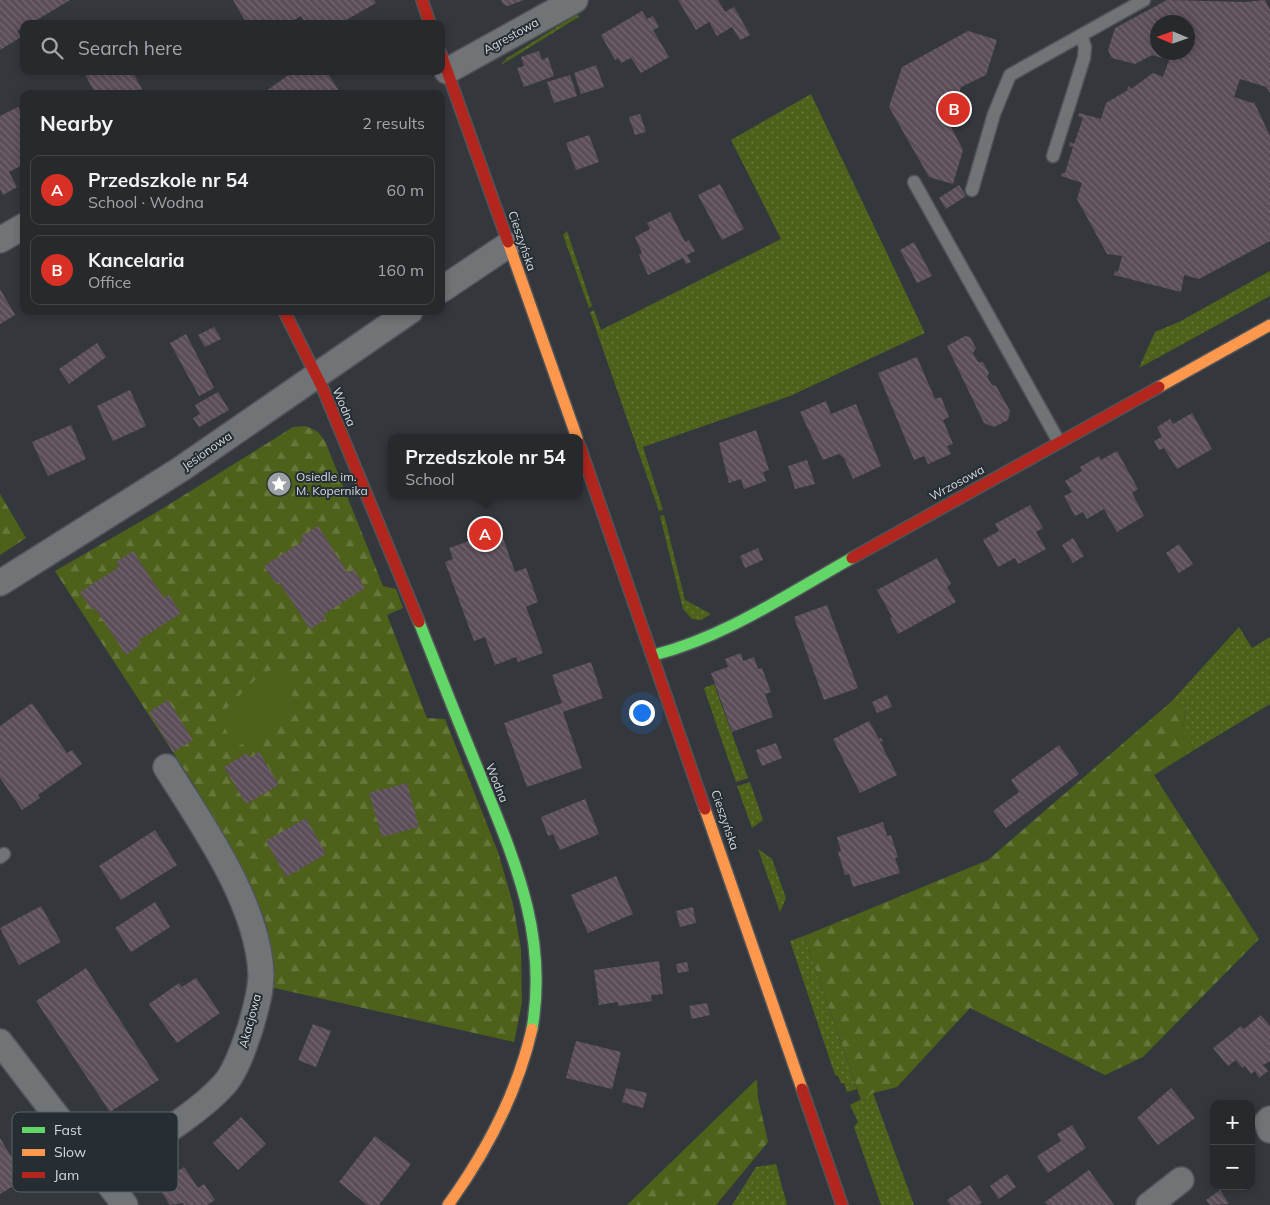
<!DOCTYPE html>
<html lang="en">
<head>
<meta charset="utf-8">
<style>
	:root { --surface:#272a2d; --page:#333639; --text:#f1f3f6; --muted:#a4a7aa; --line:#434649; --accent:#d93025 }
	body { margin:0; font-family:Mulish,sans-serif; background:var(--page); color:var(--text) }
	.controls { position:absolute; right:15px; bottom:15px; display:grid; overflow:hidden; border-radius:10px; box-shadow:0 2px 8px #0003 }
	.controls button { width:45px; height:45px; display:grid; place-items:center; padding:0; border:0; border-bottom:1px solid var(--line); background:var(--surface); color:var(--text); font:25px sans-serif }
	.compass { position:absolute; left:1150px; top:15px; width:45px; height:45px; border-radius:50%; background:var(--surface); box-shadow:0 2px 8px #0003; rotate:272deg }
	.you { position:absolute; left:641px; top:712px; width:18px; height:18px; margin:-12px; border:4px solid #fff; border-radius:50%; background:#1a73e8; box-shadow:0 0 0 8px #1a73e833 }
	.badge { display:grid; place-items:center; width:32px; height:32px; border-radius:50%; background:var(--accent); color:#fff; font-size:16px; font-weight:700 }
	.pin { position:absolute; translate:-50% -50%; border:2px solid #fff; box-shadow:0 1px 5px #0006 }
	.popup { position:absolute; left:388px; top:434px; width:195px; height:65px; box-sizing:border-box; display:grid; place-content:center; border-radius:10px; background:var(--surface); filter:drop-shadow(0 1px 4px #0005); font-size:16px; white-space:nowrap; color:var(--muted) }
	.popup b { font-size:19px; color:var(--text) }
	.popup::after { content:''; position:absolute; left:50%; top:100%; margin-left:-10px; border:10px solid transparent; border-top-color:var(--surface) }
	.list { margin:0; padding:0; list-style:none }
	h2 { display:flex; justify-content:space-between; align-items:center; height:65px; margin:0; padding:0 20px; font-size:21px }
	h2 small { font-size:16px; font-weight:400; color:var(--muted) }
	.list li { display:grid; grid-template-columns:32px 1fr auto; gap:15px; align-items:center; box-sizing:border-box; height:70px; margin:0 10px 10px; padding:0 10px; border:1px solid var(--line); border-radius:10px }
	.list b { display:block; font-size:19px; white-space:nowrap }
	.list p { margin:0; font-size:16px; white-space:nowrap; color:var(--muted) }
	.list em { font-size:16px; font-style:normal; color:var(--muted) }
	.icon { flex:none; width:28px; height:28px; fill:none; stroke:currentColor; stroke-width:2; stroke-linecap:round; stroke-linejoin:round }
	.map { position:relative; flex:none; width:1270px; height:1205px; overflow:hidden }
	.search { position:absolute; background:var(--surface); box-shadow:0 2px 8px #0003; left:20px; top:20px; width:425px; height:55px; display:flex; align-items:center; gap:12px; box-sizing:border-box; padding:0 18px; border-radius:10px; color:var(--muted); font-size:19px }
	.panel { position:absolute; background:var(--surface); box-shadow:0 2px 8px #0003; left:20px; top:90px; width:425px; height:225px; border-radius:10px }
	.map>svg:first-child { display:block }
</style>
</head>
<body>
<div class="map">
<svg width="1270" height="1205" viewBox="0 0 1270 1205">
	<defs>
		<pattern id="grass-dots" width="8" height="8" patternUnits="userSpaceOnUse" patternTransform="scale(1.25)"><rect width="8" height="8" fill="#4e611b"/><path d="M2 2h.1M6 6h.1" fill="none" stroke="#67773c" stroke-width="1.8" stroke-linecap="round"/></pattern>
		<pattern id="forest-firs" width="22" height="20" patternUnits="userSpaceOnUse" patternTransform="scale(1.25)"><rect width="22" height="20" fill="#4e611b"/><path d="M5 1l3.5 6h-7zM16 11l3.5 6h-7z" fill="#67773c"/></pattern>
		<pattern id="building-back-hatch" width="6" height="6" patternUnits="userSpaceOnUse" patternTransform="scale(1.25)"><rect width="6" height="6" fill="#5b4e58"/><path d="M-1 5l2 2M0 0l6 6M5-1l2 2" fill="none" stroke="#726770"/></pattern>
	</defs>
	<rect width="100%" height="100%" fill="#34383c"/>
	<!-- grass -->
	<path fill="url(#grass-dots)" d="M576 15 580 16 501 65 507 58Z
		M811 94 925 333 790 396 643 447 663 510 659 511 590 312 594 310 601 330 781 239 731 140Z
		M567 231 592 306 589 308 563 235Z
		M1270 271V296L1139 368 1155 332 1181 321Z
		M664 515 685 600 711 614 701 620 692 619 683 609 660 516Z
		M1239 627 1252 648 1270 637V704L1194 750 1183 728 1186 708 1172 701Z
		M714 684 748 778 736 782 704 688Z
		M750 782 763 820 752 828 737 786Z
		M758 849 772 859 786 898 780 912Z
		M804 936 857 1089 847 1092 844 1083H841L838 1076 835 1075 790 941Z
		M873 1093 914 1205H881L854 1127 858 1122 850 1105Z
		M776 1164 787 1205H732L756 1167Z"/>
	<!-- forest -->
	<path fill="url(#forest-firs)" d="M306 426 318 432 325 441 383 586 396 589 403 608 387 615 427 718 445 719 498 852 513 904 521 949 522 1003 514 1042 270 987 271 950 265 920 249 883 195 786 55 571 157 512 293 427Z
		M0 494 26 538 0 555Z
		M1172 701 1186 708 1183 728 1194 750 1154 775 1259 939 1143 1057 1105 1075 970 1008 897 1087 873 1093 861 1100 804 936 988 860Z
		M757 1079 758 1098 768 1142 716 1205H627Z"/>
	<!-- park -->
	<path fill="#4e611b" d="M277 666 290 687 297 714 235 748 225 728V710L255 680Z"/>
	<!-- building -->
	<path fill="url(#building-back-hatch)" fill-rule="evenodd" d="M0 0H70L30 24H24V27L17 31 21 37 0 50Z
		M233 0H374L376 3 339 24H306L301 16 287 24H247Z
		M501 0H524L507 6 503 4Z
		M678 0H718L725 12 734 7 750 35 740 40 732 27 717 36 709 22 696 30Z
		M1167 0 1245 2 1265 0 1270 10V93L1266 87 1240 79 1234 97 1252 103 1254 102 1270 136V241L1199 279 1184 275 1181 292 1114 275 1115 271 1118 272 1122 256 1107 254 1077 199 1082 183 1061 176 1062 173H1065L1073 147 1069 146 1070 142 1074 144 1083 118 1078 116 1079 113 1101 119 1106 103 1128 90 1127 88 1129 86 1131 89 1153 73 1163 77 1169 60 1152 55 1135 64 1112 58 1108 50 1115 28ZM1158 22H1188V52H1158Z
		M642 11 647 19 653 16 659 27 653 30 669 57 641 73 631 58 621 63 618 58 615 60 601 35Z
		M968 31 997 40 986 75 961 87 957 100 961 101 957 113 954 112 950 125 963 150 953 184 929 177 889 107 902 67Z
		M539 51 542 60 548 57 554 76 524 87 517 68 524 66 521 57Z
		M596 65 604 87 581 94 574 73Z
		M83 71H132L142 89 133 94H96Z
		M294 71H326L341 94H262Z
		M570 75 577 96 554 103 547 82Z
		M18 107 24 119V164L9 172 17 187 3 195 0 189V116Z
		M640 114 646 132 635 135 629 117Z
		M589 135 599 162 576 170 566 143Z
		M720 184 744 229 722 240 698 195Z
		M959 185 966 196 946 209 939 198Z
		M670 212 685 242 689 240 695 251 687 255 691 262 686 264 683 258 648 275 639 255 642 253 635 237 650 229 647 223Z
		M914 242 932 276 917 283 900 250Z
		M0 289 15 315 0 324Z
		M214 327 221 339 205 347 198 335Z
		M186 334 214 388 199 396 170 343Z
		M965 336 970 337 976 348 973 353 978 362H983L989 373 987 377 992 385 996 386 1010 411 1008 420 994 427 984 423 947 346Z
		M97 343 106 357 69 384 59 369Z
		M917 357 935 399 941 397 949 417 943 420 953 444 947 446 951 454 928 464 924 456 914 460 878 373Z
		M130 390 146 426 113 441 97 406Z
		M218 392 229 410 199 427 193 418 200 414 195 405Z
		M826 401 831 414 856 404 881 466 853 479 844 458 839 454 823 460 800 412Z
		M1192 413 1212 449 1177 469 1164 448 1159 450 1154 441 1162 437 1157 427 1170 419 1173 424Z
		M71 425 86 459 48 476 32 442Z
		M756 430 769 470 763 472 766 481 744 489 741 479 729 483 719 443Z
		M1117 451 1138 489 1132 493 1144 516 1117 532 1104 509 1087 519 1083 512 1075 516 1064 496 1072 492 1065 481 1082 471 1080 467 1099 456 1101 460Z
		M807 460 815 484 795 489 788 466Z
		M1030 505 1043 528 1036 532 1046 549 1018 564 1015 558 998 567 983 540 999 531 995 524Z
		M498 524 515 572 526 568 538 602 526 607 543 653 518 662 516 657 495 665 485 637 474 641 445 562 453 559 449 548 475 539 473 533Z
		M318 526 348 573 354 569 365 588 323 615 326 619 310 629 279 582 276 584 264 566 303 541 300 537Z
		M1073 538 1084 556 1073 563 1062 545Z
		M1179 544 1193 564 1179 573 1166 553Z
		M758 548 763 560 745 568 740 556Z
		M133 551 164 598 169 595 181 613 139 640 141 644 126 655 95 608 92 610 80 592 119 567 116 562Z
		M937 558 951 584 947 587 956 602 898 634 890 618 892 617 877 590Z
		M827 605 858 688 824 700 794 617Z
		M741 653 743 661 754 657 758 669 762 668 771 692 765 694 773 717 732 732 711 673 728 667 725 659Z
		M591 662 603 698 563 712 582 768 527 787 504 723 562 703 552 675Z
		M887 695 892 707 877 713 872 702Z
		M168 700 193 740 173 752 149 712Z
		M32 703 67 753 72 750 82 764 38 795 40 798 22 810 0 778V726Z
		M869 721 879 739 881 738 883 741 880 742 897 775 860 793 833 739Z
		M776 743 782 758 762 766 756 750Z
		M1059 745 1079 774 1006 828 993 811 1019 792 1011 780Z
		M259 752 279 785 246 804 224 767 247 753 250 758Z
		M407 783 419 827 382 837 369 793Z
		M585 799 599 834 560 850 553 834 548 836 541 817Z
		M306 818 326 854 286 877 266 841Z
		M883 822 887 836 891 835 898 857 895 858 900 873 853 887 849 874 845 875 838 852 841 851 837 837Z
		M155 830 177 865 121 900 99 866Z
		M616 876 633 914 588 933 571 895Z
		M155 902 170 927 131 952 115 928Z
		M41 906 61 942 19 965 0 928Z
		M693 907 696 923 680 927 676 911Z
		M659 961 663 994 651 995 652 1001 618 1006V1002L599 1005 594 970Z
		M687 962 689 971 678 973 676 964Z
		M86 968 159 1080 110 1112 36 1001Z
		M196 978 220 1013 177 1043 149 1004 179 983 182 987Z
		M707 1003 710 1015 692 1019 689 1006Z
		M1261 1015 1270 1026V1061L1263 1065 1268 1071 1259 1078 1255 1071 1251 1074 1245 1066 1242 1068 1236 1060 1228 1066 1213 1048 1241 1026 1244 1029Z
		M313 1024 331 1031 316 1067 298 1060Z
		M576 1041 621 1052 612 1089 566 1078Z
		M626 1088 647 1093 643 1108 622 1102Z
		M1171 1088 1195 1118 1158 1145 1137 1118Z
		M241 1117 266 1144 238 1170 213 1143Z
		M1072 1125 1086 1148 1048 1173 1037 1156 1061 1141 1057 1134Z
		M375 1136 411 1164 379 1205H367L339 1182Z
		M0 1138 25 1179 0 1194Z
		M184 1167 198 1188 204 1184 215 1200 207 1205H184L183 1203 170 1205 157 1185Z
		M1089 1170 1114 1205H1048L1045 1202Z
		M1007 1174 1016 1187 999 1199 990 1186Z
		M970 1185 982 1203 978 1205H951L947 1200Z
		M1220 1190 1229 1204 1210 1205 1206 1200Z"/>
	<g fill="none" stroke-linecap="round" stroke-linejoin="round">
		<defs>
			<path id="lane" d="M1053 156 1084 58 1085 47 1081 35
				M914 182 1059 442
				M972 190 994 114 1010 75 1144 0
				M0 857 4 854"/>
			<path id="street" d="M447 71 575 0
				M0 240 24 226
				M441 290 508 245
				M0 583 181 469 410 311
				M0 1042 125 1205
				M1270 1119 1267 1122 1270 1130
				M102 1173C138 1149 201 1113 227 1081 238 1066 244 1046 250 1029 255 1011 261 993 261 974 258 903 203 826 166 767
				M1149 1205 1181 1180"/>
			<path id="fast" d="M419 622C438 670 457 719 477 767 512 855 549 932 532 1029
				M654 655C725 637 788 594 852 558"/>
			<path id="slow" d="M508 242 577 438
				M1159 387 1270 325
				M705 809 802 1089
				M448 1205C487 1151 517 1094 532 1029"/>
			<path id="jam" d="M422 0 430 24
				M441 54 508 242
				M284 311 323 389 419 622
				M579 444 705 809
				M852 558 1159 387
				M802 1089 842 1205"/>
		</defs>
		<!-- lane casing -->
		<use href="#lane" stroke="#515458" stroke-width="15"/>
		<!-- street casing -->
		<use href="#street" stroke="#515458" stroke-width="28"/>
		<!-- fast casing -->
		<use href="#fast" stroke="#515458" stroke-width="14"/>
		<!-- slow casing -->
		<use href="#slow" stroke="#515458" stroke-width="14"/>
		<!-- jam casing -->
		<use href="#jam" stroke="#515458" stroke-width="14"/>
		<!-- lane -->
		<use href="#lane" stroke="#707477" stroke-width="12"/>
		<!-- street -->
		<use href="#street" stroke="#707477" stroke-width="25"/>
		<!-- fast -->
		<use href="#fast" stroke="#63d668" stroke-width="11"/>
		<!-- slow -->
		<use href="#slow" stroke="#ff974d" stroke-width="11"/>
		<!-- jam -->
		<use href="#jam" stroke="#b3261e" stroke-width="11"/>
	</g>
	<!-- icons -->
	<defs>
		<symbol id="sight-disc" viewBox="-11 -11 22 22"><circle r="9.5" fill="#9da1a6" stroke="#262e34"/><path d="M0-6L1.8-2.2L6-1.7L2.9 1.2L3.7 5.4L0 3.3L-3.7 5.4L-2.9 1.2L-6-1.7L-1.8-2.2Z" fill="#fff"/></symbol>
	</defs>
	<g fill-rule="evenodd">
		<use href="#sight-disc" x="265" y="470" width="28" height="28"/>
	</g>
	<g text-anchor="middle" stroke-width="4" stroke-linejoin="round" paint-order="stroke">
		<!-- street labels -->
		<g font-size="12" fill="#d5dadf" stroke="#262e34">
			<text transform="translate(511 36) rotate(-29)" y="4">Agrestowa</text>
			<text transform="translate(522 241) rotate(71)" y="4">Cieszyńska</text>
			<text transform="translate(344 407) rotate(67)" y="4">Wodna</text>
			<text transform="translate(207 451) rotate(-35)" y="4">Jesionowa</text>
			<text transform="translate(957 483) rotate(-29)" y="4">Wrzosowa</text>
			<text transform="translate(497 783) rotate(68)" y="4">Wodna</text>
			<text transform="translate(725 820) rotate(71)" y="4">Cieszyńska</text>
			<text transform="translate(250 1021) rotate(-75)" y="4">Akacjowa</text>
		</g>
		<!-- poi labels -->
		<g font-size="12" fill="#d5dadf" stroke="#262e34" text-anchor="start">
			<text x="296" y="481">Osiedle im.<tspan x="296" dy="14">M. Kopernika</tspan></text>
		</g>
	</g>
	<!-- legend -->
	<rect x="12" y="1112" width="166" height="80" rx="8" fill="#262e34" stroke="#5b6267" stroke-width="1"/>
	<rect x="22" y="1127" width="23" height="6" fill="#63d668"/>
	<rect x="22" y="1149" width="23" height="7" fill="#ff974d"/>
	<rect x="22" y="1172" width="23" height="6" fill="#b3261e"/>
	<g font-size="14" fill="#d5dadf">
		<text x="54" y="1135">Fast</text>
		<text x="54" y="1157">Slow</text>
		<text x="54" y="1180">Jam</text>
	</g>
</svg>
<div class="controls">
<button>+</button>
<button>−</button>
</div>
<svg class="compass" viewBox="-18 -18 36 36"><path d="M0-13l5 13h-10z" fill="#e53935"/><path d="M0 13l5-13h-10z" fill="#a4a7aa"/></svg>
<div class="you"></div>
<div class="pin badge" style="left:485px;top:534px">A</div>
<div class="popup"><b>Przedszkole nr 54</b>School</div>
<div class="pin badge" style="left:954px;top:109px">B</div>
<div class="search"><svg class="icon" aria-label="search" viewBox="0 0 24 24"><circle cx="10" cy="10" r="6"/><path d="M15 15l6 6"/></svg>Search here</div>
<section class="panel">
<h2>Nearby<small>2 results</small></h2>
<ul class="list">
<li><span class="badge">A</span><div><b>Przedszkole nr 54</b><p>School · Wodna</p></div><em>60 m</em></li>
<li><span class="badge">B</span><div><b>Kancelaria</b><p>Office</p></div><em>160 m</em></li>
</ul>
</section>
</div>
</body>
</html>
